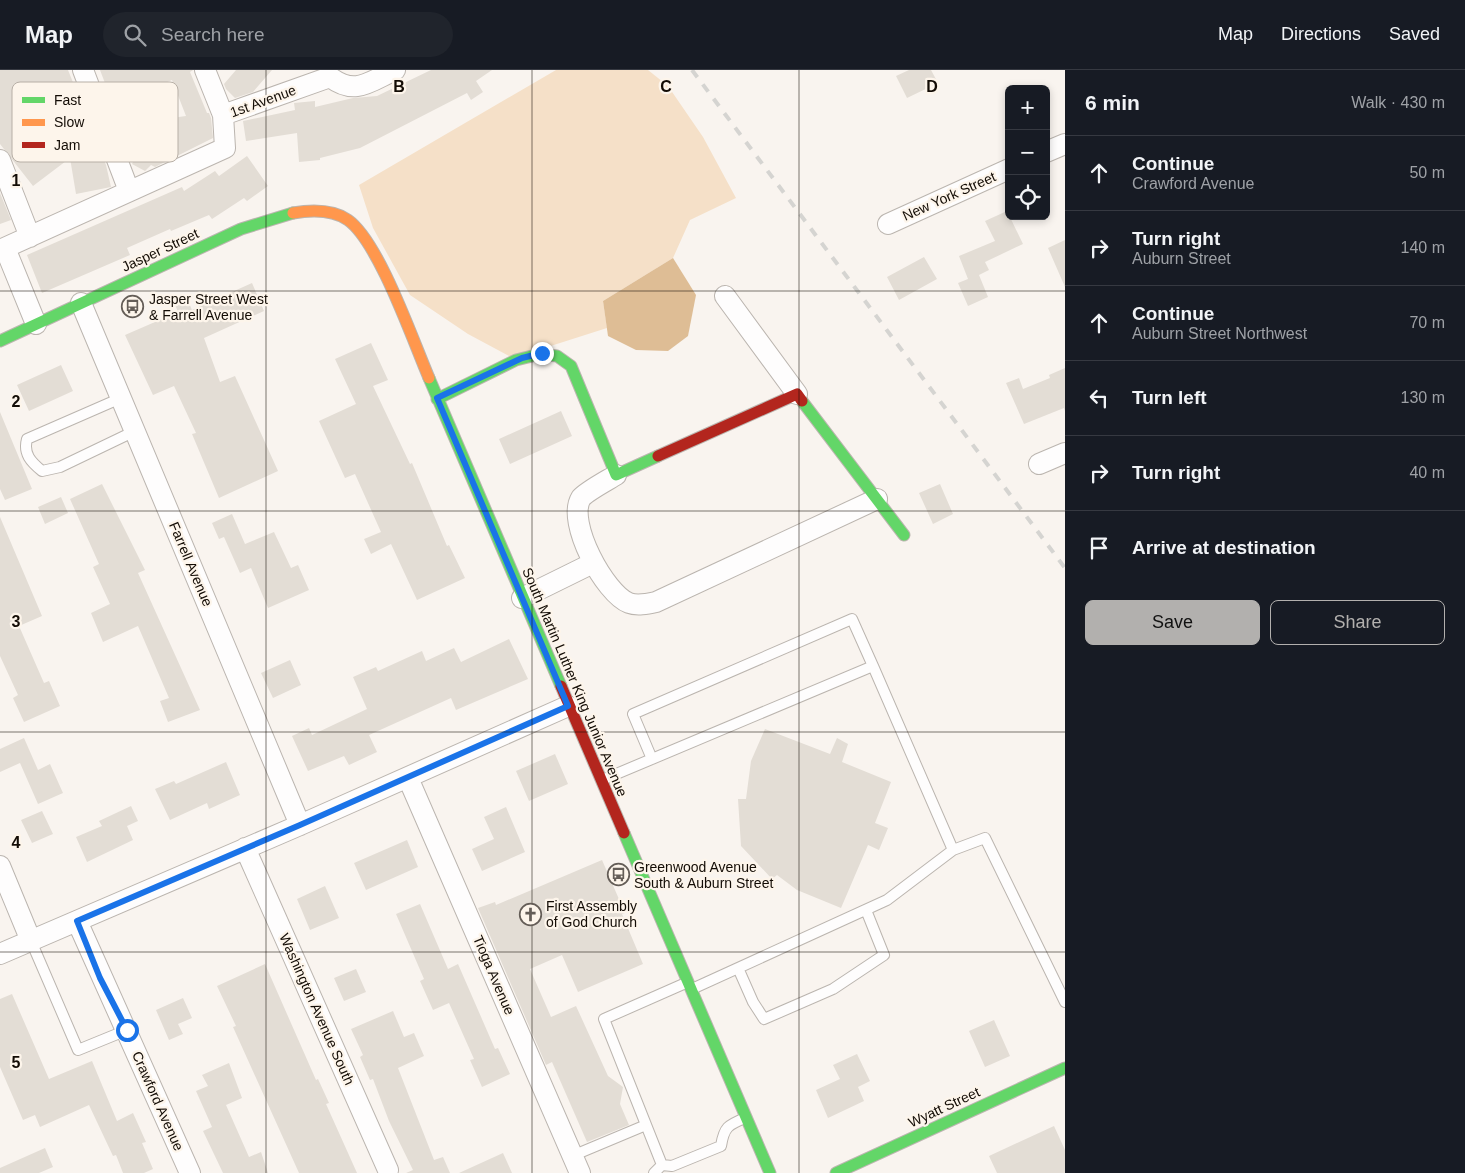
<!DOCTYPE html>
<html lang="en">
<head>
<meta charset="utf-8">
<style>
	:root { --surface:#171b24; --page:#20242c; --text:#f1f3f6; --muted:#9ea1a6; --line:#363941; --accent:#b2b0ae }
	body { margin:0; font-family:Arial,sans-serif; background:var(--page); color:var(--text) }
	.controls { position:absolute; right:15px; top:15px; display:grid; overflow:hidden; border-radius:8px; box-shadow:0 2px 8px #0003 }
	.controls button { width:45px; height:45px; display:grid; place-items:center; padding:0; border:0; border-bottom:1px solid var(--line); background:var(--surface); color:var(--text); font:25px sans-serif }
	.stop { position:absolute; width:15px; height:15px; margin:-11px; border:4px solid #1a73e8; border-radius:50%; background:#fff }
	.stop.end { background:#1a73e8; border-color:#fff; box-shadow:0 1px 5px #0008 }
	.list { margin:0; padding:0; list-style:none }
	h2 { display:flex; justify-content:space-between; align-items:center; height:65px; margin:0; padding:0 20px; font-size:21px }
	h2 small { font-size:16px; font-weight:400; color:var(--muted) }
	.list li { display:grid; grid-template-columns:32px 1fr auto; gap:15px; align-items:center; box-sizing:border-box; height:75px; padding:0 20px; border-top:1px solid var(--line) }
	.list b { display:block; font-size:19px; white-space:nowrap }
	.list p { margin:0; font-size:16px; white-space:nowrap; color:var(--muted) }
	.list em { font-size:16px; font-style:normal; color:var(--muted) }
	.actions { display:flex; gap:10px; padding:15px 20px }
	.actions a { flex:1; padding:11px 0; border:1px solid var(--accent); border-radius:8px; text-align:center; font-size:18px; color:var(--accent) }
	.actions .main { background:var(--accent); color:#111 }
	.icon { flex:none; width:28px; height:28px; fill:none; stroke:currentColor; stroke-width:2; stroke-linecap:round; stroke-linejoin:round }
	.map { position:relative; flex:none; width:1065px; height:1103px; overflow:hidden }
	header { display:flex; align-items:center; gap:30px; box-sizing:border-box; height:70px; padding:0 25px; background:var(--surface); border-bottom:1px solid var(--line) }
	header strong { font-size:24px }
	nav { display:flex; gap:28px; margin-inline-start:auto; font-size:18px }
	.search { width:350px; height:45px; background:var(--page); display:flex; align-items:center; gap:12px; box-sizing:border-box; padding:0 18px; border-radius:28px; color:var(--muted); font-size:19px }
	main { display:flex }
	aside { flex:1; background:var(--surface) }
	.map>svg:first-child { display:block }
</style>
</head>
<body>
<header>
<strong>Map</strong>
<div class="search"><svg class="icon" aria-label="search" viewBox="0 0 24 24"><circle cx="10" cy="10" r="6"/><path d="M15 15l6 6"/></svg>Search here</div>
<nav><a>Map</a><a>Directions</a><a>Saved</a></nav>
</header>
<main>
<div class="map">
<svg width="1065" height="1103" viewBox="0 0 1065 1103">
	<rect width="100%" height="100%" fill="#f9f4ef"/>
	<!-- green -->
	<path fill="#f5e0c8" d="M556 0H648L668 16 703 67 736 128 690 150 673 188 603 231 607 258 513 288 468 264 410 225 373 158 359 115Z"/>
	<!-- water -->
	<path fill="#debd95" d="M673 188 696 225 688 266 668 281 636 280 608 266 603 231Z"/>
	<!-- building -->
	<path fill="#e3ddd5" fill-rule="evenodd" d="M0 0H68L106 95 111 117 76 124 70 88 33 116 0 74Z
		M100 0H193L190 2 207 43H209L211 48 213 68 155 97 151 95 145 101 132 94 148 60 123 72 112 44 116 42ZM172 10 186 46 157 50 144 22Z
		M236 0H272L253 22 235 28 226 19 224 14Z
		M431 0H492L476 11 483 22 471 30 467 23 360 78 320 88V90L299 92 297 63 246 71 243 51 295 40 294 33 315 31V37L353 28 377 26Z
		M909 0H931L938 13 907 28 896 6Z
		M247 86 268 116 247 131 244 128 212 149 209 145 171 161 170 159 127 178 130 185 42 223 27 185 182 117 184 121 215 101 219 106Z
		M0 123 11 150 0 154Z
		M1007 141 1023 174 985 192 989 200 979 205 988 227 968 236 958 213 968 209 959 186 995 171 985 151Z
		M1065 170V217L1048 178Z
		M924 187 937 209 899 230 887 207Z
		M252 213 264 241 204 268 220 312 235 306 278 401 219 428 192 364 196 363 174 316 153 325 125 265 178 242 174 232 186 226 192 240Z
		M371 273 388 310 373 316 410 394 412 393 447 476 449 475 465 508 417 530 391 474 371 484 364 469 381 462 355 404 345 408 319 351 356 334 335 289Z
		M61 295 73 321 29 341 17 315Z
		M1065 298V341L1064 338 1024 354 1006 313 1019 308 1023 319 1050 308 1049 305Z
		M561 341 572 366 510 394 499 369Z
		M0 342 32 419 5 430 0 419Z
		M102 414 145 500 138 503 200 640 168 652 160 631 169 628 138 556 103 572 91 543 110 534 93 497 99 494 70 429Z
		M940 414 953 444 933 454 919 423Z
		M61 427 68 443 45 454 38 437Z
		M232 444 245 474 274 462 291 498 298 495 309 520 268 538 251 498 240 503 224 467 219 469 212 453Z
		M0 447 42 546 19 556 44 613 49 611 60 636 24 652 13 628 18 625 0 586Z
		M509 569 528 609 456 640 451 628 369 665 377 682 349 695 344 686 308 701 292 666 309 658 312 665 367 639 353 607 376 597 378 601 422 581 426 591 454 578 461 592Z
		M290 590 301 615 273 628 261 603Z
		M765 659 830 684 837 668 848 674 842 692 891 712 875 753 888 758 879 780 868 775 841 838 797 820 777 805 772 809 741 776 738 729H746L751 691Z
		M24 668 38 700 50 694 63 723 38 734 20 693 0 702V679Z
		M555 684 568 714 529 731 516 701Z
		M226 692 240 725 209 739 207 733 170 750 155 719 174 711 176 714Z
		M131 736 138 751 127 756 133 770 87 792 76 767 102 756 99 751Z
		M506 737 525 782 482 801 472 779 494 769 484 747Z
		M42 741 53 764 32 773 21 750Z
		M407 770 418 797 366 820 354 793Z
		M602 790 625 843 622 844 643 894 578 922 562 885 530 899 551 947 576 936 608 1006 623 1017 620 1034 629 1055 587 1072 552 992 546 995 478 838 495 832 496 835Z
		M325 816 339 848 310 860 297 829Z
		M420 834 448 899 458 894 495 979 498 978 510 1004 482 1017 470 990 474 989 449 933 433 940 420 911 424 909 396 844Z
		M265 894 316 1010 318 1009 329 1033 326 1034 357 1103H299L233 957 236 956 217 916Z
		M356 899 366 922 344 931 334 908Z
		M12 924 49 1009 92 991 117 1051 133 1043 146 1072 142 1073 153 1099 144 1103H123L116 1085 113 1086 89 1035 40 1057 35 1045 23 1050 0 997V929Z
		M183 928 192 948 178 954 183 964 169 970 156 940Z
		M393 941 404 967 414 963 424 986 398 998 434 1090 443 1087 450 1103H406L413 1100 389 1051 373 1009 370 1010 360 987 363 985 351 959Z
		M994 950 1010 986 985 997 969 961Z
		M857 984 870 1011 858 1017 864 1031 828 1048 816 1020 840 1009 833 995Z
		M229 993 242 1028 226 1035 249 1087 261 1082 268 1103H223L203 1061 212 1057 196 1021 208 1016 202 1005Z
		M1054 1056 1065 1080V1103H997L989 1086Z
		M45 1078 53 1097 39 1103H0V1098Z
		M503 1083 512 1103H459Z"/>
	<g fill="none" stroke-linecap="round" stroke-linejoin="round">
		<defs>
			<path id="lane" d="M121 328 27 369C23 384 31 392 42 401L60 397 135 361
				M652 689 633 644 852 549 873 596
				M602 710 873 596 953 780
				M31 871 78 980 127 960
				M738 898 753 932 764 949 833 919 884 885 866 840
				M688 912 604 949 662 1095 672 1096 721 1076C724 1057 728 1055 745 1048
				M692 919 887 830 953 780 985 768 1065 932
				M572 1086 646 1055
				M654 1103 662 1095"/>
			<path id="street" d="M83 0 129 121
				M223 45 330 7C355 26 369 12 395 0
				M1046 82 1065 74
				M0 90 30 167
				M888 154 1009 99
				M5 178 36 254
				M0 180 225 78 223 45 205 0
				M725 226 797 324
				M81 233 300 755
				M1039 394 1065 383
				M616 405C608 410 587 421 581 428 566 452 605 524 629 533 637 536 647 534 656 532L877 429
				M522 528 593 493
				M408 708 580 1103
				M245 778 388 1100
				M0 796 31 871
				M77 851 190 1103
				M0 884 300 755 568 636"/>
			<path id="fast" d="M0 271 241 159 293 143
				M429 308 561 616
				M437 329 516 290 540 284 557 286 571 296 616 405 658 386
				M802 331 904 465
				M624 763 770 1103
				M836 1103 1065 998"/>
			<path id="slow" d="M293 143C311 140 332 139 348 150 379 172 413 271 429 308"/>
			<path id="jam" d="M658 386 797 324 802 331
				M561 616 624 763"/>
		</defs>
		<!-- lane casing -->
		<use href="#lane" stroke="#bbb5af" stroke-width="12"/>
		<!-- street casing -->
		<use href="#street" stroke="#bbb5af" stroke-width="22"/>
		<!-- fast casing -->
		<use href="#fast" stroke="#bbb5af" stroke-width="13"/>
		<!-- slow casing -->
		<use href="#slow" stroke="#bbb5af" stroke-width="13"/>
		<!-- jam casing -->
		<use href="#jam" stroke="#bbb5af" stroke-width="13"/>
		<!-- lane -->
		<use href="#lane" stroke="#fefdfd" stroke-width="10"/>
		<!-- street -->
		<use href="#street" stroke="#fefdfd" stroke-width="20"/>
		<!-- fast -->
		<use href="#fast" stroke="#63d668" stroke-width="11"/>
		<!-- slow -->
		<use href="#slow" stroke="#ff974d" stroke-width="11"/>
		<!-- jam -->
		<use href="#jam" stroke="#b3261e" stroke-width="11"/>
		<!-- rail -->
		<path stroke="#d5d4d1" stroke-width="4" stroke-dasharray="9 9" stroke-linecap="butt" d="M692 0 1065 498"/>
	</g>
	<g fill="none" stroke-linecap="round" stroke-linejoin="round">
		<!-- route -->
		<path stroke="#1a73e8" stroke-width="6" d="M127 960 100 908 77 851 300 755 568 636 437 328 522 288 542 283"/>
	</g>
	<!-- grid -->
	<path fill="none" stroke="#130c05" stroke-width="1" stroke-opacity="0.55" d="M266 0V1103M532 0V1103M799 0V1103M0 221H1065M0 441H1065M0 662H1065M0 882H1065"/>
	<!-- icons -->
	<defs>
		<symbol id="bus-ring" viewBox="-11 -11 22 22"><circle r="9.5" fill="#fdf5eb" stroke="#645d57" stroke-width="1.5"/><path d="M-5-6H5V4H4V6H2V4H-2V6H-4V4H-5ZM-3.5-4V0h7V-4ZM-3.5 1.2v1.5H-2V1.2ZM2 1.2v1.5H3.5V1.2Z" fill="#645d57"/></symbol>
		<symbol id="church-ring" viewBox="-11 -11 22 22"><circle r="9.5" fill="#fdf5eb" stroke="#645d57" stroke-width="1.5"/><path d="M-1.2-6h2.4v3.5h3.3v2.4h-3.3V6h-2.4V-.1h-3.3v-2.4h3.3Z" fill="#645d57"/></symbol>
	</defs>
	<g fill-rule="evenodd">
		<use href="#bus-ring" x="120" y="224" width="25" height="25"/>
		<use href="#bus-ring" x="606" y="792" width="25" height="25"/>
		<use href="#church-ring" x="518" y="832" width="25" height="25"/>
	</g>
	<g text-anchor="middle" stroke-width="4.5" stroke-linejoin="round" paint-order="stroke">
		<!-- street labels -->
		<g font-size="14" fill="#130c05" stroke="#fdf5eb">
			<text transform="translate(263 31) rotate(-20)" y="5">1st Avenue</text>
			<text transform="translate(949 126) rotate(-24)" y="5">New York Street</text>
			<text transform="translate(160 180) rotate(-25)" y="5">Jasper Street</text>
			<text transform="translate(191 494) rotate(67)" y="5">Farrell Avenue</text>
			<text transform="translate(575 612) rotate(67)" y="5">South Martin Luther King Junior Avenue</text>
			<text transform="translate(494 905) rotate(67)" y="5">Tioga Avenue</text>
			<text transform="translate(317 939) rotate(66)" y="5">Washington Avenue South</text>
			<text transform="translate(158 1031) rotate(66)" y="5">Crawford Avenue</text>
			<text transform="translate(944 1037) rotate(-25)" y="5">Wyatt Street</text>
		</g>
		<!-- poi labels -->
		<g font-size="14" fill="#130c05" stroke="#fdf5eb" text-anchor="start">
			<text x="149" y="234">Jasper Street West<tspan x="149" dy="16">&amp; Farrell Avenue</tspan></text>
			<text x="634" y="802">Greenwood Avenue<tspan x="634" dy="16">South &amp; Auburn Street</tspan></text>
			<text x="546" y="841">First Assembly<tspan x="546" dy="16">of God Church</tspan></text>
		</g>
	</g>
	<!-- legend -->
	<rect x="12" y="12" width="166" height="80" rx="8" fill="#fdf5eb" stroke="#b7afa6" stroke-width="1"/>
	<rect x="22" y="27" width="23" height="6" fill="#63d668"/>
	<rect x="22" y="49" width="23" height="7" fill="#ff974d"/>
	<rect x="22" y="72" width="23" height="6" fill="#b3261e"/>
	<g font-size="14" fill="#130c05">
		<text x="54" y="35">Fast</text>
		<text x="54" y="57">Slow</text>
		<text x="54" y="80">Jam</text>
	</g>
	<g font-size="16" text-anchor="middle" font-weight="bold" fill="#130c05" stroke="#fdf5eb" stroke-width="4.5" stroke-linejoin="round" paint-order="stroke">
		<text x="399" y="22">B</text>
		<text x="666" y="22">C</text>
		<text x="932" y="22">D</text>
		<text x="16" y="116">1</text>
		<text x="16" y="337">2</text>
		<text x="16" y="557">3</text>
		<text x="16" y="778">4</text>
		<text x="16" y="998">5</text>
	</g>
</svg>
<div class="controls">
<button>+</button>
<button>−</button>
<button><svg class="icon" aria-label="locate" viewBox="0 0 24 24"><circle cx="12" cy="12" r="6"/><path d="M12 2v4M12 18v4M2 12h4M18 12h4"/></svg></button>
</div>
<div class="stop" style="left:127px;top:960px"></div>
<div class="stop end" style="left:542px;top:283px"></div>
</div>
<aside>
<h2>6 min<small>Walk · 430 m</small></h2>
<ul class="list">
<li><svg class="icon" aria-label="ahead" viewBox="0 0 24 24"><path d="M12 20V5M6 11l6-6 6 6"/></svg><div><b>Continue</b><p>Crawford Avenue</p></div><em>50 m</em></li>
<li><svg class="icon" aria-label="right" viewBox="0 0 24 24"><path d="M7 20v-9h11M14 6l5 5-5 5"/></svg><div><b>Turn right</b><p>Auburn Street</p></div><em>140 m</em></li>
<li><svg class="icon" aria-label="ahead" viewBox="0 0 24 24"><path d="M12 20V5M6 11l6-6 6 6"/></svg><div><b>Continue</b><p>Auburn Street Northwest</p></div><em>70 m</em></li>
<li><svg class="icon" aria-label="left" viewBox="0 0 24 24"><path d="M17 20v-9H6M10 6l-5 5 5 5"/></svg><div><b>Turn left</b></div><em>130 m</em></li>
<li><svg class="icon" aria-label="right" viewBox="0 0 24 24"><path d="M7 20v-9h11M14 6l5 5-5 5"/></svg><div><b>Turn right</b></div><em>40 m</em></li>
<li><svg class="icon" aria-label="arrive" viewBox="0 0 24 24"><path d="M6 21V4h12l-3 4 3 4H6"/></svg><div><b>Arrive at destination</b></div></li>
</ul>
<div class="actions"><a class="main">Save</a><a>Share</a></div>
</aside>
</main>
</body>
</html>
